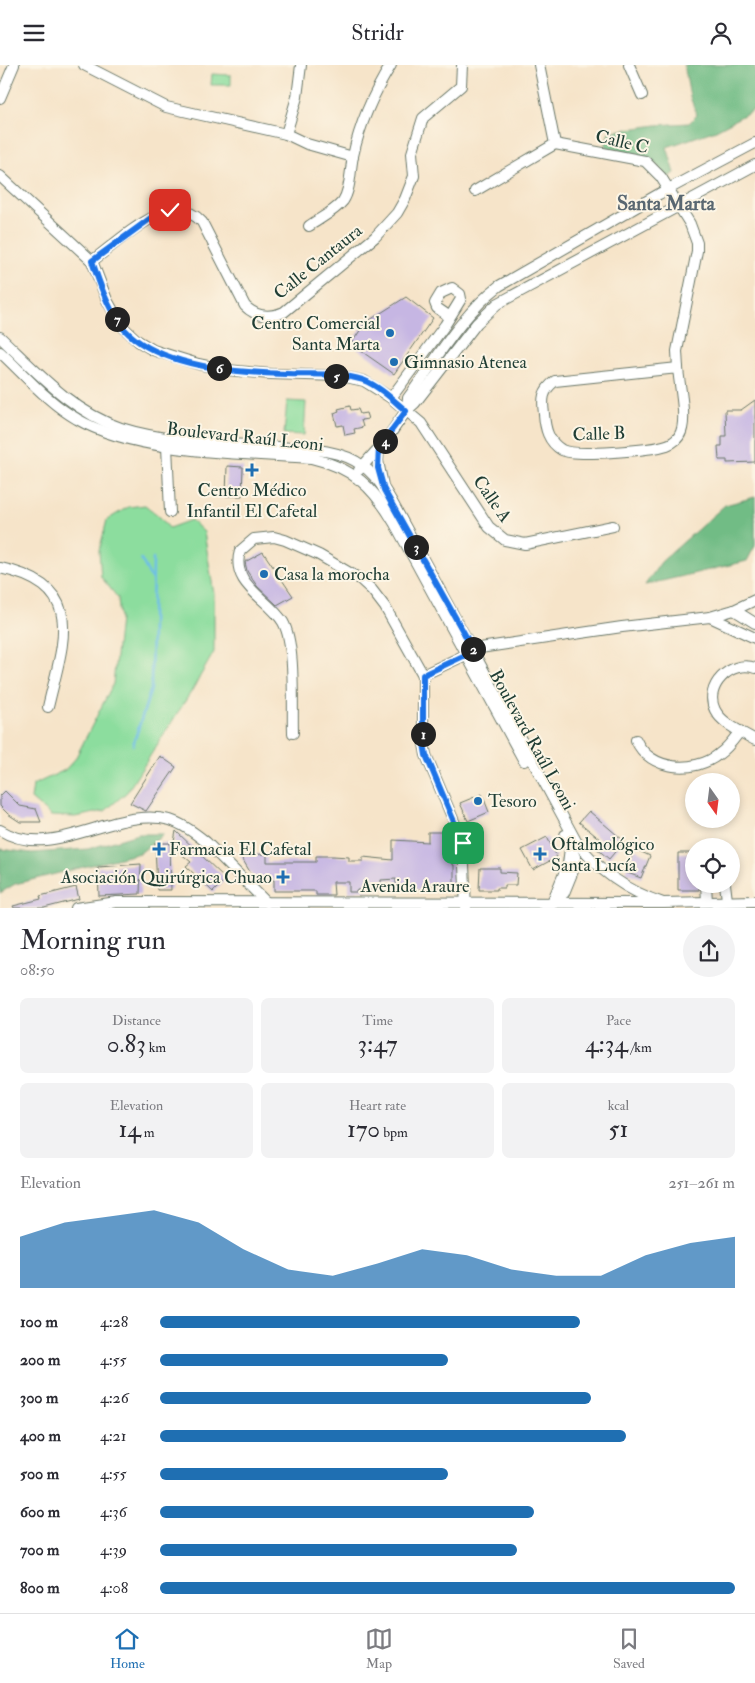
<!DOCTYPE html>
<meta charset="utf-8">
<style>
:root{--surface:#fff;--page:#f2f2f3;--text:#2b2b33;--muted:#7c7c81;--line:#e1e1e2;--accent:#1f6fb2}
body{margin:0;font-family:"IM FELL Double Pica",serif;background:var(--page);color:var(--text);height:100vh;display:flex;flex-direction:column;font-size:19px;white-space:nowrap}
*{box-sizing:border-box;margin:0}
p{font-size:16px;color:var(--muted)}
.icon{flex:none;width:28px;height:28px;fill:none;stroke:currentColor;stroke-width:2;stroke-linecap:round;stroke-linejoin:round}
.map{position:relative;height:843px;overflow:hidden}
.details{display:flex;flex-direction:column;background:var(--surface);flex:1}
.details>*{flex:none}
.needle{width:32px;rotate:166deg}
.tools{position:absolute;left:685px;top:708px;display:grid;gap:10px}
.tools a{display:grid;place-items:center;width:55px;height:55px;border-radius:50%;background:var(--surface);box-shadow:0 2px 8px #0003;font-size:25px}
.pin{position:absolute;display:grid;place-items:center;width:42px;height:42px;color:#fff;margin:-21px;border-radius:10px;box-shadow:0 2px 8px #0006}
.km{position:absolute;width:25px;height:25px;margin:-12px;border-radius:50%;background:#222;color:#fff;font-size:14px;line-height:25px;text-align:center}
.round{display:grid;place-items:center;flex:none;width:52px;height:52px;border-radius:26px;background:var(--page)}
.overview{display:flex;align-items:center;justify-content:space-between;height:85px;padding:0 20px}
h1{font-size:28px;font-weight:600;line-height:38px}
.stats{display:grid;grid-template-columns:repeat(3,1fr);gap:8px;height:85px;padding:5px 20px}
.stats div{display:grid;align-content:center;border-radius:8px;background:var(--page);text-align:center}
.stats b{font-size:25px;font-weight:600}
.stats small{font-size:14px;font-weight:400}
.stats p{font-size:14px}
.chart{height:140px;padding:10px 20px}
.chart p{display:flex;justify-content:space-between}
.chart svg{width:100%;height:90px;margin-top:5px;fill:var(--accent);opacity:.7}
ul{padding:0 20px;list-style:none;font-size:16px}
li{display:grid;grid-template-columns:80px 60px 1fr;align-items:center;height:38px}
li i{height:12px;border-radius:6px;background:var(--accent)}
header{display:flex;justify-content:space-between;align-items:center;height:65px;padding:0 20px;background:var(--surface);font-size:22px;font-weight:600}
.dock{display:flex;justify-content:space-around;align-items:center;height:70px;border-top:1px solid var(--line);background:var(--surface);font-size:14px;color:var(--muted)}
.dock a{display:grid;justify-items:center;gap:2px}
.dock .on{color:var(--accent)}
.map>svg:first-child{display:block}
.green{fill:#8cdd9e;stroke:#568d69}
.forest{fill:#71bc85;stroke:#487c5c}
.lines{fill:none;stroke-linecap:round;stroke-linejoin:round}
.stream{stroke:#6dbde8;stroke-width:2.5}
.building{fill:#c6b6e3}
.minor-casing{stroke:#6a7768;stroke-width:12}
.minor{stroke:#fff;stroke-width:10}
.route-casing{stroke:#fff;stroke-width:10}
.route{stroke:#1a73e8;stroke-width:6}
.poi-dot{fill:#1f6fb2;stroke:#fcf5e5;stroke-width:2}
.labels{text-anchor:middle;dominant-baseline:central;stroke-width:4;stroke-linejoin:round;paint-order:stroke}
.street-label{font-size:18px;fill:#1f3d34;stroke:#fcf5e5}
.poi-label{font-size:18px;fill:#1f3d34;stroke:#fcf5e5;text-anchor:start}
.quarter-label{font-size:20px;font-weight:bold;fill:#596771;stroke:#fcf5e5}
</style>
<header><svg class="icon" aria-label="menu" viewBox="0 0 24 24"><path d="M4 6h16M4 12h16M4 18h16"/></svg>Stridr<svg class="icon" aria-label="person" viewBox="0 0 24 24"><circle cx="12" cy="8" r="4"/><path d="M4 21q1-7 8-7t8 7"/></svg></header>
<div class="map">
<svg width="755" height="843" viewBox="0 0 755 843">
<rect width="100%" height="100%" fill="#fcf5e5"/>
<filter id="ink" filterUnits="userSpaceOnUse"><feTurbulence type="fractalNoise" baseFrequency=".02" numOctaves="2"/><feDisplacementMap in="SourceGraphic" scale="10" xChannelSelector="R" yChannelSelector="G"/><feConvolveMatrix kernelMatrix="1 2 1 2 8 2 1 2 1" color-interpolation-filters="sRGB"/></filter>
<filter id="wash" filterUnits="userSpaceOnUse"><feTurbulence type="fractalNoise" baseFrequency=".0096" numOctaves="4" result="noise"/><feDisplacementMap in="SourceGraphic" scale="20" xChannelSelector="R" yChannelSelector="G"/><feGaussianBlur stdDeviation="1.12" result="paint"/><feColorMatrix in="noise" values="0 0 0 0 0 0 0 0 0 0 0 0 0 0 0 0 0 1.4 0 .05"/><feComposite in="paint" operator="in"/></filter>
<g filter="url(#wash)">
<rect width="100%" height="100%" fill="#f6e4c9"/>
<!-- green -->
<g class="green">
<polygon points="212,9 231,10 231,20 211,20"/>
<polygon points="287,336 306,337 304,370 284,369"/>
<polygon points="145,440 159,451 169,463 191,455 204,467 214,529 214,587 191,627 127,727 105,746 75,752 51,751 31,734 33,720 65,705 75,694 113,619 120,554 118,533 101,512 99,486 107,455 128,442"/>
</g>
<!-- forest -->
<g class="forest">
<polygon points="684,0 755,0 755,44 716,65 667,82 675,108 668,112 651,94 605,82 609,67 656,60 689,58 697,50 690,32"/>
<polygon points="755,432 755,481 747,496 645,520 661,497 725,440"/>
<polygon points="138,769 164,769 140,788 15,819 0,828 0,784 32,788 88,784"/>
</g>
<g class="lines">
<!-- stream -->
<g class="stream">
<polyline points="141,494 151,513"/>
<polyline points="133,680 151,624 153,494"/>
</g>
</g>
<g id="blocks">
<!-- building -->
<g class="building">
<polygon points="406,232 433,253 394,309 351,279 365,258"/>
<polygon points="755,335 755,397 727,398 727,395 719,395 718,381 722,381 722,371 726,371 725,345 741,345"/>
<polygon points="350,341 351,345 358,344 360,349 366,348 368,354 361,355 363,362 354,364 355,368 345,370 343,360 337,361 334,348 339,346 338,344"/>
<polygon points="227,401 243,402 242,431 226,431"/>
<polygon points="263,487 293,531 277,540 257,521 247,506 245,497"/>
<polygon points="160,691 176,702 146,746 130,738"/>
<polygon points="5,726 20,741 36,744 41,757 20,757 8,749 0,741 0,731"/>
<polygon points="482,729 489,747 468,756 460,738"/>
<polygon points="589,746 624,776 609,794 595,782 601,775 579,757"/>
<polygon points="176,766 226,814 213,827 186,801 191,797 173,782"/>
<polygon points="428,767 450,767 452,800 454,800 454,823 434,823 434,819 423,819 422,825 396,822 396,814 381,815 381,825 357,825 357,827 349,827 349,817 333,817 334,830 316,830 316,826 274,826 274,815 258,815 255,811 253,812 240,790 267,789 267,797 316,797 316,791 333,791 349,792 349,796 363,796 363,792 393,795 393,775 428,777"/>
<polygon points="547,772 557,792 533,805 522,785"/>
<polygon points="155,778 170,778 171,825 157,825"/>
<polygon points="635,784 650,791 641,813 625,807"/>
<polygon points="678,788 694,788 694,819 699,819 699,825 678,825"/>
<polygon points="141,799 140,829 99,831 98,802"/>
<polygon points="480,803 500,803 500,807 517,808 516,820 505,820 505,823 497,823 497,825 479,825"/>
<polygon points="76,822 79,834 44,843 14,843 13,841 41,834 40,831"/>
</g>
</g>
</g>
<g filter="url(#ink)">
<use href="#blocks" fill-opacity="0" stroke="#6a7768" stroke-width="1"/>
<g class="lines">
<!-- minor casing -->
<g class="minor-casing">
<g id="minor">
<polyline points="84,0 166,42 286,69 297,32 301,0"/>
<polyline points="539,0 555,79 645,96 661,112 690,159 697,178 697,186 677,286 678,303"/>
<polyline points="629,0 642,30"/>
<polyline points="0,33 14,0"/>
<polyline points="286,69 307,79 353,92"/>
<polyline points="0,111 92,196 107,235 121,260 138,276 153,285 198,299 227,305 271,309 341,311 364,316 391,333 421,358 489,462 505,475 525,479 613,461"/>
<polyline points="475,126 555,79"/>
<path d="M309 161C319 154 335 146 343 136 351 124 350 105 353 91 360 58 373 29 391 0"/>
<path d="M92 196C120 176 171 123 202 157L245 241C256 252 270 253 284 247L375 172 397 148 405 134 414 111 412 88 423 53 461 21 462 0"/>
<path d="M0 272C36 306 72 347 121 363 165 377 217 378 264 381 295 384 337 381 363 401 385 417 397 448 410 470L576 776C599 807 627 826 663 838"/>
<path d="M0 287C24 309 48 338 77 354 137 389 241 388 311 393 353 403 373 421 395 459L524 696"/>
<path d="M678 303C679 319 687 352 681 367 679 373 673 378 667 380 652 385 575 392 562 385 548 377 545 363 544 349 542 334 542 326 555 316Z"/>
<polyline points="391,333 445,260 461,234 460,229 452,223 441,228 435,238 437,243 450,252"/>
<path d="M406 346 408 333C436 295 461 250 499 221L659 129 755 78"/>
<polyline points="167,381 170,447"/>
<polyline points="379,382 378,396 383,421"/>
<polyline points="359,405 386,375 406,346 415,338 477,258 497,239 755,100"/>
<path d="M0 503C88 521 63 577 48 642"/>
<polyline points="734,545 755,558"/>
<polyline points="710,552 755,573"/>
<path d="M755 603C731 594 703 622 715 645 722 659 742 667 755 675"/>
<polyline points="423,610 480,583 622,562 710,552 734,545 755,535"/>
<path d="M293 668C292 640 296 580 283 557 268 533 230 520 240 486L254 474 274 472 285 475 319 490 360 514 372 525 385 542 423 610V673L426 690 463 778 466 843"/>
<path d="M636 675C649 706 695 709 719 689 728 683 734 674 740 666"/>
<path d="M0 765C53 798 114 740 170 755 183 759 195 768 206 777L267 838"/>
<polyline points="706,819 707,837"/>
<polyline points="725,819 727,835"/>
<polyline points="553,835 568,799 570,783"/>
<polyline points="552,837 564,828 577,796 565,770"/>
<polyline points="76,843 117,837 663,838 755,836"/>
</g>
</g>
<!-- minor -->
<use href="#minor" class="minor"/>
</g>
</g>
<g class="lines" filter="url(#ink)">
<!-- route casing -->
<g class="route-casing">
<path id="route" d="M170 145 151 153 92 196C99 217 107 241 120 259 152 302 238 308 287 309 311 310 339 307 363 315 379 321 393 335 406 346L379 382 378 403 384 425 474 586 423 610V673L426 690 463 778"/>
</g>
<!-- route -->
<use href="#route" class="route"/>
</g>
<!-- markers -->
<g class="poi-dot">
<circle cx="390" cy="268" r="5"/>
<circle cx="394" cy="297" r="5"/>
<path d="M249.5 397.5h5v5h5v5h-5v5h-5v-5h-5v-5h5z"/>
<circle cx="264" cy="509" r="5"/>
<circle cx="478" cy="736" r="5"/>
<path d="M156.5 776.5h5v5h5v5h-5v5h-5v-5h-5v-5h5z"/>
<path d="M537.5 781.5h5v5h5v5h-5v5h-5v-5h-5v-5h5z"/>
<path d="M280.5 804.5h5v5h5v5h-5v5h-5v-5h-5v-5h5z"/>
</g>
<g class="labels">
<!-- street labels -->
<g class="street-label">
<text transform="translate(622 77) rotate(13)">Calle C</text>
<text transform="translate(318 197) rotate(-39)">Calle Cantaura</text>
<text transform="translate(599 369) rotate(-2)">Calle B</text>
<text transform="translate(245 372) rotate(6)">Boulevard Raúl Leoni</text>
<text transform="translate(492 434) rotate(55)">Calle A</text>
<text transform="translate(532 675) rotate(61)">Boulevard Raúl Leoni</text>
<text x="415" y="821">Avenida Araure</text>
</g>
<!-- poi labels -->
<g class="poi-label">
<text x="380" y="258" text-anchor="end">Centro Comercial<tspan x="380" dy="21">Santa Marta</tspan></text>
<text x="404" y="297">Gimnasio Atenea</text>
<text x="252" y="425" text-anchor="middle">Centro Médico<tspan x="252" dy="21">Infantil El Cafetal</tspan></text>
<text x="274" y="509">Casa la morocha</text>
<text x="488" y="736">Tesoro</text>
<text x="551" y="779">Oftalmológico<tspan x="551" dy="21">Santa Lucía</tspan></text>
<text x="169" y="784">Farmacia El Cafetal</text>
<text x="272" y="812" text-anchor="end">Asociación Quirúrgica Chuao</text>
</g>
<!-- quarter labels -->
<g class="quarter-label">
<text x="666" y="138">Santa Marta</text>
</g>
</g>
</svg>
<div class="tools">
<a><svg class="needle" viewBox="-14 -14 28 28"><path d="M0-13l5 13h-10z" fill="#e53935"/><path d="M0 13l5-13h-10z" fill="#7c7c81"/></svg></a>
<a><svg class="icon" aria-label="locate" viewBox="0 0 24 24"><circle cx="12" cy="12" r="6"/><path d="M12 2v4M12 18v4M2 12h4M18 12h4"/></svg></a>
</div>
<div class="pin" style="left:463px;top:778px;background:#1e9e55"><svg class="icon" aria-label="arrive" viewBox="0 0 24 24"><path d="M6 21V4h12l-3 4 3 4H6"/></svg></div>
<div class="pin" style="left:170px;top:145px;background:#d93025"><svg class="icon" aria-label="check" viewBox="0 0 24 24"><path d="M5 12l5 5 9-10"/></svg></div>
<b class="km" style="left:423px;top:669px">1</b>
<b class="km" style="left:473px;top:584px">2</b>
<b class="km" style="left:416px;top:482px">3</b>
<b class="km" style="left:385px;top:376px">4</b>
<b class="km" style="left:336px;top:311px">5</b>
<b class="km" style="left:219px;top:303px">6</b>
<b class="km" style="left:117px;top:254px">7</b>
</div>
<section class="details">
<div class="overview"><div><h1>Morning run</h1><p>08:50</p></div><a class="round"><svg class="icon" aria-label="share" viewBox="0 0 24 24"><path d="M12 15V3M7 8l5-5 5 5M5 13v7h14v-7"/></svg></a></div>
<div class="stats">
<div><p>Distance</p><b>0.83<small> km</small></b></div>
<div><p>Time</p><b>3:47</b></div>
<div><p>Pace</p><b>4:34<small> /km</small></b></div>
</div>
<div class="stats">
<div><p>Elevation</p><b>14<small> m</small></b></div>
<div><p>Heart rate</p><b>170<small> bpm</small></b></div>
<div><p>kcal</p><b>51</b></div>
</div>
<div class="chart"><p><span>Elevation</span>251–261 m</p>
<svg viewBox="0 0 160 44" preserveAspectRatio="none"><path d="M0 44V19L10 12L20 9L30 6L40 12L50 25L60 35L70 38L80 32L90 25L100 28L110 35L120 38L130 38L140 28L150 22L160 19V44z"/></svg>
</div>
<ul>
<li><b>100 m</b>4:28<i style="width:73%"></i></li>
<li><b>200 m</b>4:55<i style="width:50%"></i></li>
<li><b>300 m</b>4:26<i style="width:75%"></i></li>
<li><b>400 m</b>4:21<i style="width:81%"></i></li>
<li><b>500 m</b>4:55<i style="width:50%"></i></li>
<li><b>600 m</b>4:36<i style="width:65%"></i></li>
<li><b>700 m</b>4:39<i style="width:62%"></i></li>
<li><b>800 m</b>4:08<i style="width:100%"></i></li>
</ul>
</section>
<nav class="dock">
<a class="on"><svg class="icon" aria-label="home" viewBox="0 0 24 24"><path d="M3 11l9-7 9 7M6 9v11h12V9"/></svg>Home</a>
<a><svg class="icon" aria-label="map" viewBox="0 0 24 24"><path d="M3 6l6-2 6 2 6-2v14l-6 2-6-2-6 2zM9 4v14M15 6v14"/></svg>Map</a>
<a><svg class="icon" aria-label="saved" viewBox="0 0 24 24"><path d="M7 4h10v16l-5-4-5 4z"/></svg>Saved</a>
</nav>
